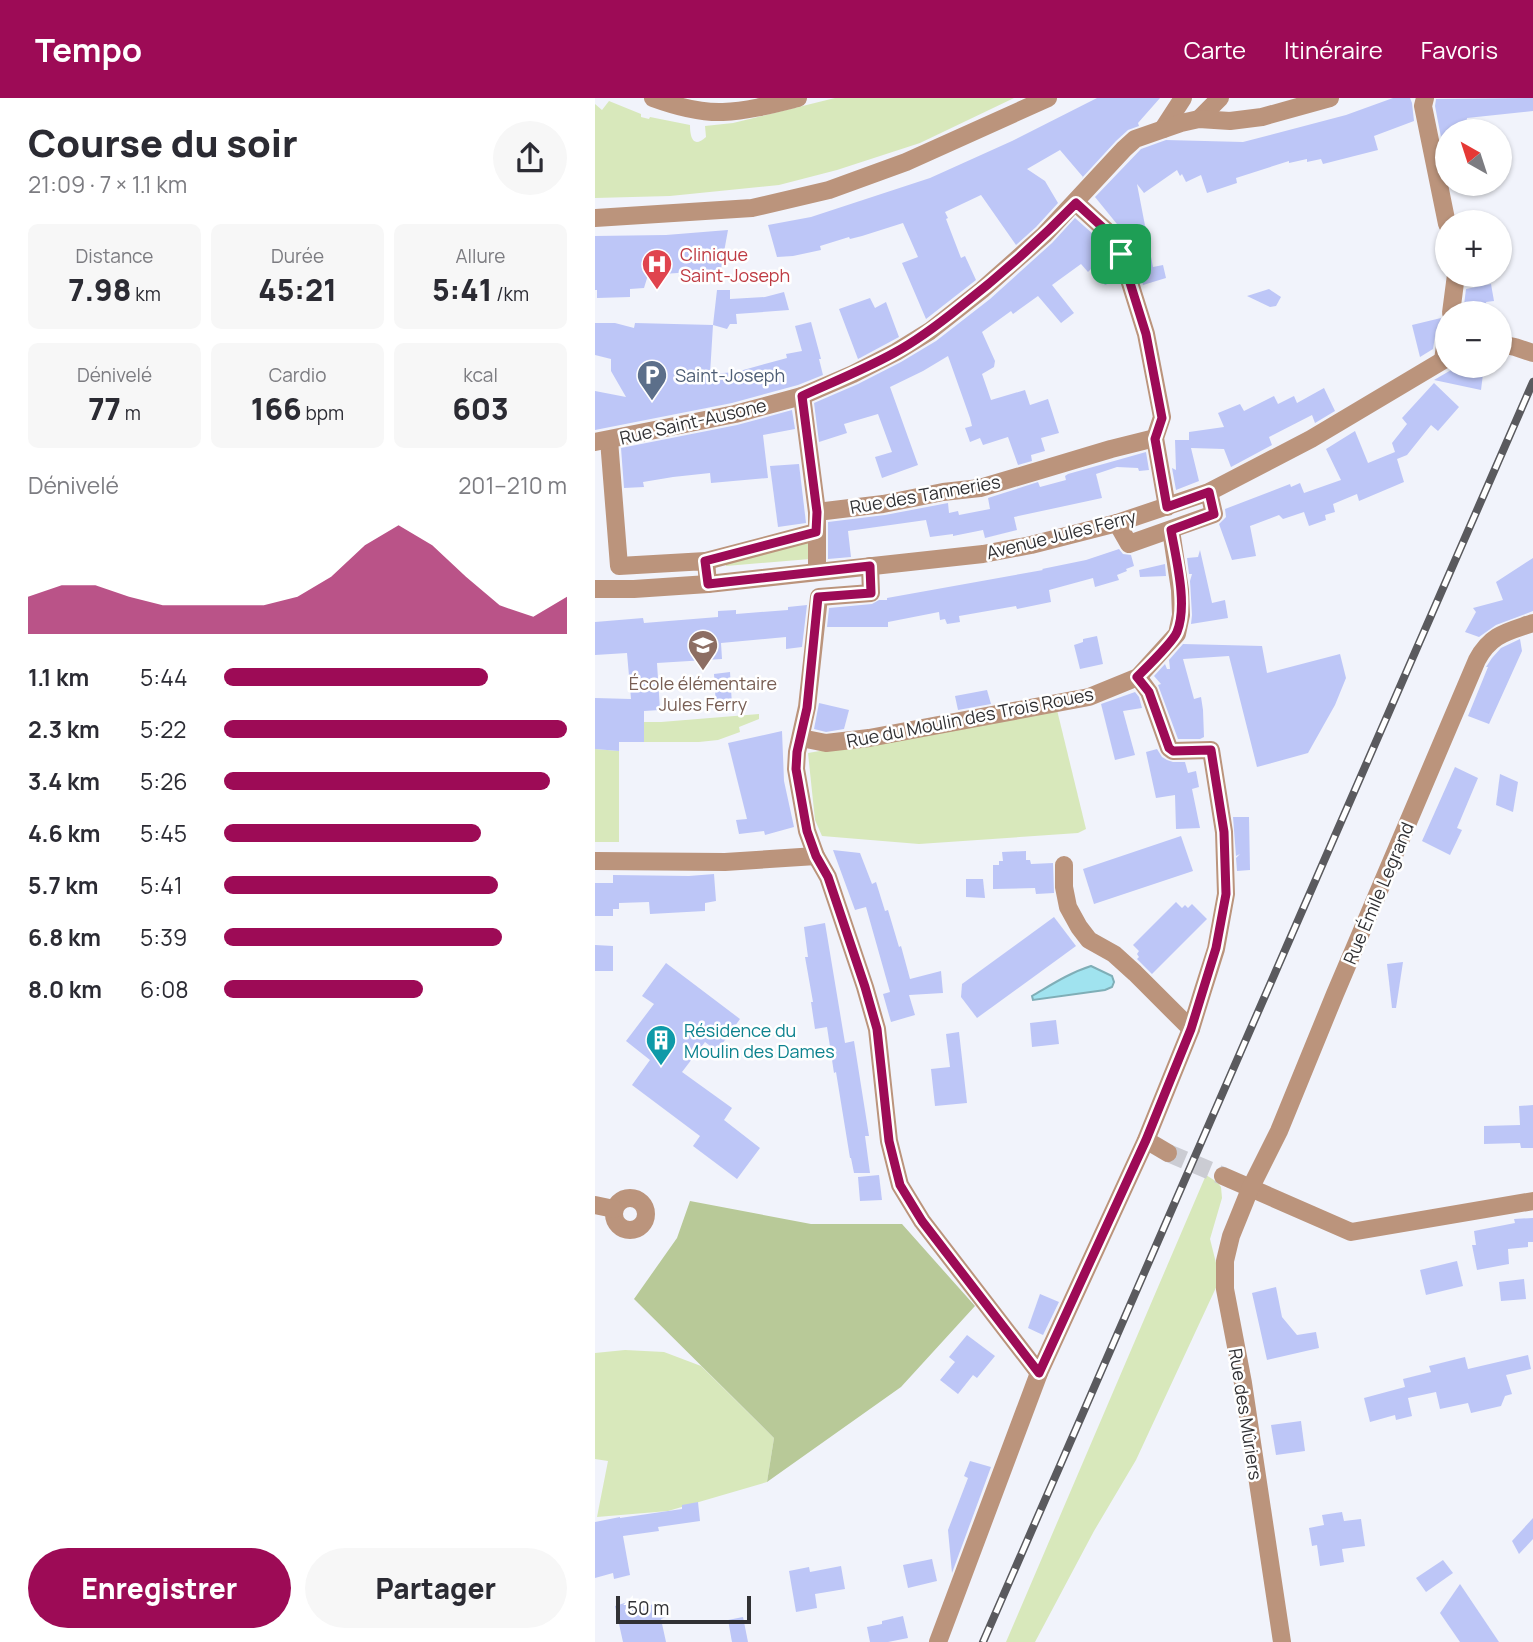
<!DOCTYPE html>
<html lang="fr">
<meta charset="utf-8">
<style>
:root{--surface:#fff;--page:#f7f7f7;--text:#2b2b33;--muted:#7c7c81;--accent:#9d0b56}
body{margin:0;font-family:Manrope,sans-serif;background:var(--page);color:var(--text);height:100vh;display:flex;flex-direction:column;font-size:26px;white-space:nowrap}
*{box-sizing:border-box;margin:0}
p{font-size:23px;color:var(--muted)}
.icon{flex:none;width:38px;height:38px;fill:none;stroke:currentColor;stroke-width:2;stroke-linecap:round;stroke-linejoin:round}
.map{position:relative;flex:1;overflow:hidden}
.details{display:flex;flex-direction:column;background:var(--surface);width:595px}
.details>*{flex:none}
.needle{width:46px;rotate:321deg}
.fabs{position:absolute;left:840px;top:21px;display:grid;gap:14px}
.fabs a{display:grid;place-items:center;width:77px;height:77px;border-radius:50%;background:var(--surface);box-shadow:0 2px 5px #0004;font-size:35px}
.scale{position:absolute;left:21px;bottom:18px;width:135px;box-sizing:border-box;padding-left:7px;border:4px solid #313134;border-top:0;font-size:19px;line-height:24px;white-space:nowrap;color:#313134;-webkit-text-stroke:5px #fff;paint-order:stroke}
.pin{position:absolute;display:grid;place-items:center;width:60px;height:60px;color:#fff;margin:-30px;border-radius:14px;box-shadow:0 4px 10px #0006}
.round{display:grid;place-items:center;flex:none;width:74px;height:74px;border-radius:37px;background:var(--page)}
.overview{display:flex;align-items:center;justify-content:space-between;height:119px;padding:0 28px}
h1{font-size:38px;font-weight:800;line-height:52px}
.metrics{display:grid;grid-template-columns:repeat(3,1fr);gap:10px;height:119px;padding:7px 28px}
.metrics div{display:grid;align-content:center;border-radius:10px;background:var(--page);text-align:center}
.metrics b{font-size:30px;font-weight:800}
.metrics small{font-size:19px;font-weight:400}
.metrics p{font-size:19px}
.chart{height:196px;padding:14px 28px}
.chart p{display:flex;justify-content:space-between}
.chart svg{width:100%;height:126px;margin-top:7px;fill:var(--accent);opacity:.7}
.action{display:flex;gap:14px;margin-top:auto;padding:14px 28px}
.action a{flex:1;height:80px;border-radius:42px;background:var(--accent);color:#fff;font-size:28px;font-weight:800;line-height:80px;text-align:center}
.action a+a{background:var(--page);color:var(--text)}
ul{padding:0 28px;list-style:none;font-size:23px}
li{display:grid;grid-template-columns:112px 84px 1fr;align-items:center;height:52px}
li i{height:18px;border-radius:9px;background:var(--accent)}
header{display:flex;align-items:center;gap:42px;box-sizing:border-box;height:98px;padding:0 35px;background:var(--accent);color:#fff}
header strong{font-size:33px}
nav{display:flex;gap:38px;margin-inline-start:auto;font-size:24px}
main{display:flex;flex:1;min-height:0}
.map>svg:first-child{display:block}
.green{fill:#d8e8bb}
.forest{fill:#b8c998}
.water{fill:#a0e3ef;stroke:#7faeb7;stroke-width:2}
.building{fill:#bdc6f7}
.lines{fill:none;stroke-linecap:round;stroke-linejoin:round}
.minor-tunnel{stroke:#cbccd3;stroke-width:18;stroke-dasharray:18 9;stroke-linecap:butt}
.minor{stroke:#bb947c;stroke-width:18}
.rail-casing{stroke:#5a5a5e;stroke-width:8}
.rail{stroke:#fff;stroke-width:5;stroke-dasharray:16;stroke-linecap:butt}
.route-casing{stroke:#fff;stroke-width:14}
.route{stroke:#9d0b56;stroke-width:9}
.labels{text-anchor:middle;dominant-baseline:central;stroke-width:5;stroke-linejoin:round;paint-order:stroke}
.health-label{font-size:18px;fill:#be3a42;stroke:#fff;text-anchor:start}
.service-label{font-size:18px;fill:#4e5e75;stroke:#fff;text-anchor:start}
.street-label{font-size:18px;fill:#313134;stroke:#fff}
.education-label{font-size:18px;fill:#785e54;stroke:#fff}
.culture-label{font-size:18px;fill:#0d838f;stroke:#fff;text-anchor:start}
</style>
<header>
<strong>Tempo</strong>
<nav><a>Carte</a><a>Itinéraire</a><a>Favoris</a></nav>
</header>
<main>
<section class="details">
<div class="overview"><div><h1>Course du soir</h1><p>21:09 · 7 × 1.1 km</p></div><a class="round"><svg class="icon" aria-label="share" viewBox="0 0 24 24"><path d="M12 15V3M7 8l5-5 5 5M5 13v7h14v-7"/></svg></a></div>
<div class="metrics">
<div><p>Distance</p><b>7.98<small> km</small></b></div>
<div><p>Durée</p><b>45:21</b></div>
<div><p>Allure</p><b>5:41<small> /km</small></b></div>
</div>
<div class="metrics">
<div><p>Dénivelé</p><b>77<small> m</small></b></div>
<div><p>Cardio</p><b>166<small> bpm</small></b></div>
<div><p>kcal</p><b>603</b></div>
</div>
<div class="chart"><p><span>Dénivelé</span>201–210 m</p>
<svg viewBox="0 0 160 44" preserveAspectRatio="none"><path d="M0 44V31L10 27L20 27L30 31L40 34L50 34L60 34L70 34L80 31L90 24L100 13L110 6L120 13L130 24L140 34L150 38L160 31V44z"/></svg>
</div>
<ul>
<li><b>1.1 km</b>5:44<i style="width:77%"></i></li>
<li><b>2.3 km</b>5:22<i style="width:100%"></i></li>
<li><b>3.4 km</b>5:26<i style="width:95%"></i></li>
<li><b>4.6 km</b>5:45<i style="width:75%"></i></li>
<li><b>5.7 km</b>5:41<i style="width:80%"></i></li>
<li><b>6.8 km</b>5:39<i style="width:81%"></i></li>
<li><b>8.0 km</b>6:08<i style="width:58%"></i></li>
</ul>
<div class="action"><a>Enregistrer</a><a>Partager</a></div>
</section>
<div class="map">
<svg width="938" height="1544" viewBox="0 0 938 1544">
<rect width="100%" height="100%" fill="#f1f3fb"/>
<!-- green -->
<g class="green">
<path d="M240 0H419L325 45 242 72 184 87 75 98 0 100V6L7 12 14 3 46 16V19L54 21 55 19 95 27C95 39 98 51 111 39L110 28 138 25Z"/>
<polygon points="215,441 215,461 131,468 131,466"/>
<polygon points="462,612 491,731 483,735 324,746 227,738 220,722 213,655"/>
<polygon points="164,616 164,621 144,629 145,634 123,642 104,644 49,644 49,624 66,624"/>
<polygon points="0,651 24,653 24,744 0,744"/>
<polygon points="611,1077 622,1084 626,1089 627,1100 615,1141 625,1181 541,1362 499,1433 440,1544 411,1544"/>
<polygon points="30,1252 69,1254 106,1268 179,1340 172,1384 73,1413 2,1419 13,1363 0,1361 0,1255"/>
</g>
<!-- forest -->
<polygon class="forest" points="95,1103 216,1126 307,1126 380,1208 306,1289 172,1384 179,1340 39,1201 82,1140"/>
<!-- water -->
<path class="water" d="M496 868 517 878 519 884 517 889 510 892 438 902 437 898C456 887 474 875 496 868Z"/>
<!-- building -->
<g class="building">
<polygon points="502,0 565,0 543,25 544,28 533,32 521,43 486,81 488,79 465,52 432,71 450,83 463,105 441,129 421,147 386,97 350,114 353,120 351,121 366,160 370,158 381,182 331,221 307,165 323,159 308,125 267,138 255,141 254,139 225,148 226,152 198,158 182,159 173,127 216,119 335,80 417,43"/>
<polygon points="798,0 815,0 817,5 819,23 779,38 783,52 728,66 726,61 712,64 712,61 694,65 694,63 641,80 642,85 612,95 606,77 591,84 587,76 585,78 582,72 549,95 542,86 558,169 568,167 571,180 548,187 538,157 550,166 552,163 500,99 546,51 571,42 648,44 751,17"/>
<polygon points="938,0 938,13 872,20 871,33 852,33 852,60 850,60 840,8 841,1"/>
<polygon points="480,120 507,144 515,160 522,182 510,187 497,170 493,174 486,166 457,187 479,215 466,225 443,198 418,216 416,213 387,234 400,263 399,269 387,276 396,302 430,292 435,307 453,301 464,335 446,340 450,353 436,357 437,363 423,367 413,339 388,347 385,340 375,344 370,330 377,328 375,320 353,258 328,273 295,289 323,367 287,380 280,359 297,354 283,316 249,326 252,335 224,344 219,305 263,286 306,264 341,243 395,201 457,145"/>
<polygon points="133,132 125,176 98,177 97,174 53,177 49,190 35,191 35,199 2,200 2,192 0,192 0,138 71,137"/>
<polygon points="896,186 899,203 891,204 893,215 868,215 871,191"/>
<polygon points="674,191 686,199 681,208 675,209 652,198"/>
<polygon points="122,192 135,192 135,201 170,199 189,194 194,212 141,216 142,226 135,226 132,231 118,227"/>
<polygon points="275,200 280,210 291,204 304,239 263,261 244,211"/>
<polygon points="846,220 845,225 841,232 838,251 825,259 817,227"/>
<polygon points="216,224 226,261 224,261 228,277 203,287 137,305 0,332 0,293 31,299 16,273 16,261 0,257 0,225 20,225 39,230 40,225 118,227 115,276 141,274 192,260 191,256 207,253 200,228"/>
<polygon points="863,268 889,268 886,292 839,282"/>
<polygon points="839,285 864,309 843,333 836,327 812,357 802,361 809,384 764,403 762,396 738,406 740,414 730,417 731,422 714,428 709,414 688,421 684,417 655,428 661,458 637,462 624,426 631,419 630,411 695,386 696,389 705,385 709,395 746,382 731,351 760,333 773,365 800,354 797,345 812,326 807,320"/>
<polygon points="729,290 740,313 720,325 717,317 674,339 677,347 636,369 629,351 596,350 604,383 581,392 577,370 581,372 580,342 594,342 594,334 629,329 623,315 645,306 649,313 679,298 683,306 699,298 702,305"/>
<polygon points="197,312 200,331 168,337 173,380 116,385 115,375 78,379 48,384 49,389 29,390 26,350 142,327"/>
<polygon points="551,354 554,372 544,373 543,370 522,369 501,376 507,400 419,419 422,432 390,440 388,432 358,438 358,436 335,439 331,422 253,433 256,459 233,461 233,424 290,417 353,405 354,415 363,413 364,417 395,411 393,400 443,384 445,389 471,382 470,378 473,376"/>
<polygon points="204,366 211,425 183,429 175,368"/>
<polygon points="524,451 528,456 536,457 539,468 531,471 532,473 522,477 524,482 500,489 498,480 454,492 456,504 422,511 421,508 364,518 365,524 352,526 350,521 345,522 344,514 293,524 293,529 232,529 234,510 277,506 284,502 292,502 292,500 448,472 447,471 491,462"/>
<polygon points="605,452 617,505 630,502 633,520 596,526 597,517 595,483 597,476 594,476 592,460 603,459"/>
<polygon points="938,460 938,513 901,527 884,539 870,534 881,514 878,510 908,502 901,484"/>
<polygon points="570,466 571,478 545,479 544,472"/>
<polygon points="212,507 207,549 191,551 191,539 126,545 127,561 62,565 65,612 49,613 49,644 24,644 24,653 0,651 0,600 36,601 32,555 0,557 0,524 48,520 49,525 123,519 123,513 141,512 141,516 193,512 193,509"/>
<polygon points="502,538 508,566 485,571 479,547 488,544 488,541"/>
<polygon points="925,541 927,553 894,626 873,618 893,569 891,569 897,560 906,550"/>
<polygon points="588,546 667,548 672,575 745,556 751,580 740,607 713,655 662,669 634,558 588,561 599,601 606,599 608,612 609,639 605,641 583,641 563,587 566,586 559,578 570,566 572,571 575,571 574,562"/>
<polygon points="135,574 137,607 121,608 119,576"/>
<polygon points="392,592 396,606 363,612 360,598"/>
<polygon points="540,594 544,599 547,610 528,613 540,657 520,662 506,606"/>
<polygon points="224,605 254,612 249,631 231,634 219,631"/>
<polygon points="187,633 189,683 199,729 170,737 169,733 144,736 141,722 152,721 133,645"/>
<polygon points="562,651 567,659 572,662 578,664 590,664 593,675 601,673 604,689 597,691 605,730 581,731 580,697 561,700 551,654"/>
<polygon points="860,669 883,680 862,730 867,732 855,757 827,743"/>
<polygon points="905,676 923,684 918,714 901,707"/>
<polygon points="638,719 654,719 655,772 642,773 641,760 645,756 641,758"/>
<polygon points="586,738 598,773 499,806 488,771"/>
<polygon points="238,752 265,755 277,786 281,784 290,813 293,812 304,849 306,848 315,881 346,873 348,895 314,897 320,917 296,924 288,896 295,894 271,809 260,812"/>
<polygon points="431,753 431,762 435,762 436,766 458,765 459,795 441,796 440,790 398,791 398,767 404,767 404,763 408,763 407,754"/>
<polygon points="119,776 121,803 110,805 110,813 55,816 54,804 24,805 24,811 18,811 18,818 0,818 0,785 18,785 18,777 94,778"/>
<polygon points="371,781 388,781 390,800 371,799"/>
<polygon points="581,804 587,810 590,807 593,810 597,806 612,821 557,876 542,861 544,859 542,856 544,853 538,847"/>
<polygon points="459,819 481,848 382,920 366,899 367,886"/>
<polygon points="230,825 250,945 259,943 274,1038 270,1038 275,1075 259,1075 256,1060 255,1060 241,974 239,975 232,929 220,931 216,904 218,904 210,859 213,859 209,829"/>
<polygon points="0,847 18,848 18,873 0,873"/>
<polygon points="808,864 801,910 797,910 792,866"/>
<polygon points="71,865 145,921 122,953 110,944 87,974 137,1010 129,1022 165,1050 142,1081 98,1048 105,1038 37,987 55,962 31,943 59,906 47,898"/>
<polygon points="461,922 464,946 437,949 435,925"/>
<polygon points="364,934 372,1005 340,1008 336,971 355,969 351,936"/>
<polygon points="938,1007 938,1050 926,1050 925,1045 889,1046 889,1028 925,1027 924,1008"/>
<polygon points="284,1077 287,1102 265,1103 263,1079"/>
<polygon points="938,1120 938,1144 933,1144 933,1149 913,1151 914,1166 882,1172 877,1147 881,1147 879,1133 920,1125 919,1121"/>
<polygon points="862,1163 868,1188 831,1197 825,1172"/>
<polygon points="929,1181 931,1201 906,1203 904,1184"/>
<polygon points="681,1189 687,1219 702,1237 721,1234 724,1250 672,1262 657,1195"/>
<polygon points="445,1196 464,1204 448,1237 433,1230"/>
<polygon points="372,1237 400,1258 382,1280 378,1277 363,1296 345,1282 360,1264 354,1259"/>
<polygon points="933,1257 936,1271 911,1277 917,1296 910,1298 906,1308 876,1315 873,1305 845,1311 841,1294 813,1300 817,1318 801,1322 800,1317 775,1324 769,1300 810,1289 808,1281 836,1274 834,1268 870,1259 873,1271"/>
<polygon points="706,1323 710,1353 681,1357 676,1327"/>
<polygon points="375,1363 396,1369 357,1475 353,1432 373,1380 369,1378"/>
<polygon points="103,1404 105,1423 63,1429 64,1433 28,1438 35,1477 19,1481 18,1475 0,1480 0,1424 25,1419 25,1420 87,1411 87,1407"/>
<polygon points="747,1414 749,1423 766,1421 770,1448 747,1451 749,1464 725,1468 722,1447 717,1448 714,1430 729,1427 727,1417"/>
<polygon points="938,1420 938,1441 924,1456 917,1443"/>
<polygon points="337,1461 342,1483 313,1490 308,1467"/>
<polygon points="848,1462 858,1475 831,1494 821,1480"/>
<polygon points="246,1468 250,1491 220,1496 222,1510 201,1514 194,1473 214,1469 215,1474"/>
<polygon points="865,1486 904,1544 865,1544 845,1515"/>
<polygon points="36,1503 38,1511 68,1504 71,1519 66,1521 71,1544 28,1544 20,1508"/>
<polygon points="308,1518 313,1540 293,1544 275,1544 272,1529 287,1526 287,1523"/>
<polygon points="148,1519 153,1544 137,1544 133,1522"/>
</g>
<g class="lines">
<!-- minor-tunnel -->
<polyline class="minor-tunnel" points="573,1055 628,1078"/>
<!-- minor -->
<g class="minor">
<path d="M58 0C80 8 104 15 128 14 153 13 179 6 203 0"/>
<polyline points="830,0 828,8 852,126"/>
<polyline points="604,21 625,0"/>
<polyline points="568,31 588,0"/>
<polyline points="481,105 516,137 526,156 551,236 567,319 560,340 572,409"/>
<polyline points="0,120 157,110 234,92 311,64 453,0"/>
<polyline points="856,215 861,177"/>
<polyline points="905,246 920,249 938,255"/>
<polyline points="848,262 852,234"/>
<polyline points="207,298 222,414 222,474"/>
<polyline points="14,342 24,468 111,463 113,486"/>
<polyline points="0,344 140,316 207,298 258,276 301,254 335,233 387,192 449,137 529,51 540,41 586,25 604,21 635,23 667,19 735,0"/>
<polyline points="222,414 288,406 348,394 385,390 516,351 560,340"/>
<polyline points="522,425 534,446 619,416 614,394"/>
<polyline points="111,463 221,434"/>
<polyline points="275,468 276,495 224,499 212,609 202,654 201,671 212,733 221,758 233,779 270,889 282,931 294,1043 305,1087 327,1123 444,1275"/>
<polyline points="0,491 39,491 113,486 388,456 436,447 522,425 614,394 716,341 852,260"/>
<polyline points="206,640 231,645 274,640 494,599 543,579 582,536 586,517 585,492 576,432"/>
<polyline points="0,763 130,764 221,758"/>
<polyline points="469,767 469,789 473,809 484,829 494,842 519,856 540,875 596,931"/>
<polyline points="551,1042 573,1055"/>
<polyline points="628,1078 756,1134 938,1103"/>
<circle cx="35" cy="1116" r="16"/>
<polyline points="0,1107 19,1111"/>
<polyline points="343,1544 444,1275 551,1042 596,931 608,892 621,851 631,796 629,734 616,652 578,653 574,650 554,594 543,579"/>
<path d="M687 1544 648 1285 630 1191V1163L636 1138 655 1091 684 1033 740 896 882 562C896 536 912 534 938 525"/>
</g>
<!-- rail casing -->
<g class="rail-casing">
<polyline id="rail" points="388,1544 938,284"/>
</g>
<!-- rail -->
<use href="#rail" class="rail"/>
</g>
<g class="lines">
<!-- route casing -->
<g class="route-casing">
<path id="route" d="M481 105 516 137 526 156 551 236 567 320 560 341 572 409 614 394 619 416 576 432C581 461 593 507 582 534 578 544 551 570 542 579L554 594 574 650 578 653 616 652 629 734 631 796 621 850 596 931 551 1042 444 1275 327 1123 305 1087 294 1043 282 931 270 889 233 779 221 758 212 733 201 671 202 654 212 610 223 499 276 495 275 468 113 486 110 463 221 434 222 414 207 298C238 284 270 271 299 255 323 242 344 226 365 209 406 177 445 142 481 105Z"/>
</g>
<!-- route -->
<use href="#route" class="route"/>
</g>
<!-- icons -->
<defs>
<g id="hospital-pin" transform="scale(1.575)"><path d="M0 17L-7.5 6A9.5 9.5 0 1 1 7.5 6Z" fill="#e0444e" stroke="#fff"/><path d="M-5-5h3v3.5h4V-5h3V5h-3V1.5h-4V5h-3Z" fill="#fff"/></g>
<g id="parking-pin" transform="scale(1.575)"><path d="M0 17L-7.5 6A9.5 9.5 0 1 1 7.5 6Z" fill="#5c6f8a" stroke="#fff"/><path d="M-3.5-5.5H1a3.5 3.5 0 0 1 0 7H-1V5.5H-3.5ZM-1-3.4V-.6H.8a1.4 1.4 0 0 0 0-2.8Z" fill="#fff"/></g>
<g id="school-pin" transform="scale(1.575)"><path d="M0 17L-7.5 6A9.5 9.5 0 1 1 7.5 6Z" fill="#8d6e63" stroke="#fff"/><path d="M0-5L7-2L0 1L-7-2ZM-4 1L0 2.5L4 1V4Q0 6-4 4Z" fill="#fff"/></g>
<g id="building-pin" transform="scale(1.575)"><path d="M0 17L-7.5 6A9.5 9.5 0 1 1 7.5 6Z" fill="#0f9aa8" stroke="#fff"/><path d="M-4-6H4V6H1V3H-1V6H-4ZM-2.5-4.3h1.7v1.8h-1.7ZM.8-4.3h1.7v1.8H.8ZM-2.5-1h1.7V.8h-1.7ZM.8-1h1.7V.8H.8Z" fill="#fff"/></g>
</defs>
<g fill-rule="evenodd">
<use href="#hospital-pin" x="62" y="166"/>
<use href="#parking-pin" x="57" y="277"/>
<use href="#school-pin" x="108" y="547"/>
<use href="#building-pin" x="66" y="942"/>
</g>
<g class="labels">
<!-- health labels -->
<g class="health-label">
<text x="85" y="156">Clinique<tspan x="85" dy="21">Saint-Joseph</tspan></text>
</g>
<!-- service labels -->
<g class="service-label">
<text x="80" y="277">Saint-Joseph</text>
</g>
<!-- street labels -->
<g class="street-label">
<text transform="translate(98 323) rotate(-13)">Rue Saint-Ausone</text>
<text transform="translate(330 396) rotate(-10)">Rue des Tanneries</text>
<text transform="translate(466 436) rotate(-14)">Avenue Jules Ferry</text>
<text transform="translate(375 619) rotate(-11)">Rue du Moulin des Trois Roues</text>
<text transform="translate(783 795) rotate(-67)">Rue Émile Legrand</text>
<text transform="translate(651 1316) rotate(81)">Rue des Mûriers</text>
</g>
<!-- education labels -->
<g class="education-label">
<text x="108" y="585">École élémentaire<tspan x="108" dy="21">Jules Ferry</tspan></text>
</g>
<!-- culture labels -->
<g class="culture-label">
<text x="89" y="932">Résidence du<tspan x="89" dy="21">Moulin des Dames</tspan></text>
</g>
</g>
</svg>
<div class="fabs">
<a><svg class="needle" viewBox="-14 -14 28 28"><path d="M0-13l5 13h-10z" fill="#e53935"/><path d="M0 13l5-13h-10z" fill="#7c7c81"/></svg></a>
<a>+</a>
<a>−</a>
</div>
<div class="scale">50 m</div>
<div class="pin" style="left:526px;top:156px;background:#1e9e55"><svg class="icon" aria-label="arrive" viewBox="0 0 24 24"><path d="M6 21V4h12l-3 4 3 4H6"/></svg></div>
</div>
</main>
